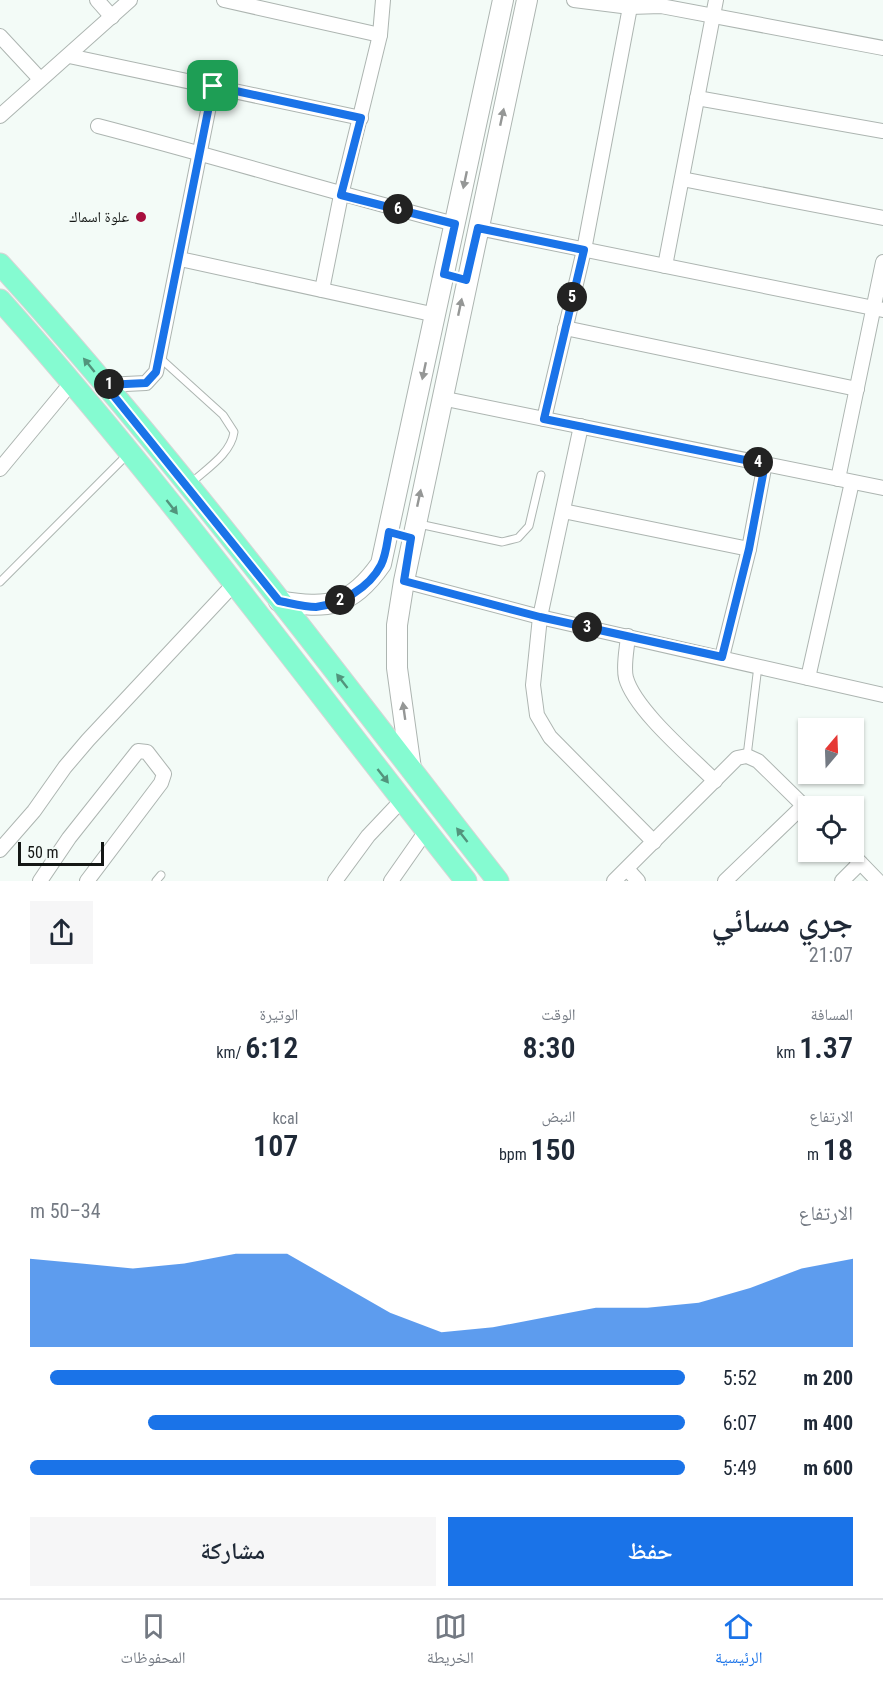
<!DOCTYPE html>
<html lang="ar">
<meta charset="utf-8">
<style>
:root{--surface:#fff;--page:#f6f6f7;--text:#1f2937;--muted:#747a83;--line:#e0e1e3;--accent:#1a73e8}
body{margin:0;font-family:"Roboto Condensed","Noto Naskh Arabic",sans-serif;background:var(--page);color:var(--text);direction:rtl;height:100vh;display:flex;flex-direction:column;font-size:22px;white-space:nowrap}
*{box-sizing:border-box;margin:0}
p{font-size:20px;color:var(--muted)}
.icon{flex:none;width:33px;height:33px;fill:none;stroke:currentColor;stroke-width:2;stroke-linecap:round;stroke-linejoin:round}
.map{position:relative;height:881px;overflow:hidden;direction:ltr}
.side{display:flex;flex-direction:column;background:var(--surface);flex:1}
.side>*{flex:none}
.needle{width:39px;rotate:19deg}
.tools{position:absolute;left:798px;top:718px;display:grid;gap:12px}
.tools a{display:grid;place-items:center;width:66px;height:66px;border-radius:0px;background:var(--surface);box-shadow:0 2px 4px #0004;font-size:30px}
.scale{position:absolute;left:18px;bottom:15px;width:86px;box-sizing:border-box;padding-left:6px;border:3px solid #141715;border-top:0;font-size:16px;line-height:21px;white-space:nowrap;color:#141715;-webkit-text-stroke:4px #f3fbf7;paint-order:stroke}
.pin{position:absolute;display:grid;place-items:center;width:51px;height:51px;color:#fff;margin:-26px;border-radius:12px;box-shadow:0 3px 9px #0006}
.km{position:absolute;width:30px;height:30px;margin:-15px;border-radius:50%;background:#222;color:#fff;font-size:16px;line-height:30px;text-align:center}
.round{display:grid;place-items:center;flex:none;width:63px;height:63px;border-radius:0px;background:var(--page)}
.overview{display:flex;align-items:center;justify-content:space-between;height:102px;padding:0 30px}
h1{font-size:33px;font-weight:600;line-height:45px}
.stats{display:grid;grid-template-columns:repeat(3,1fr);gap:9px;height:102px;padding:6px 30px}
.stats div{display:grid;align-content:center}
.stats b{font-size:30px;font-weight:600}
.stats small{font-size:16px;font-weight:400}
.stats p{font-size:16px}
.chart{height:168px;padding:12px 30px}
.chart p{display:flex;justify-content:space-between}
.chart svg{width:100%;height:108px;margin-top:6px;fill:var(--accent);opacity:.7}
.action{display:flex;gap:12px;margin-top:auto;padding:12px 30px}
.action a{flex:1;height:69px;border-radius:0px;background:var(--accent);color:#fff;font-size:24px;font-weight:600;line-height:69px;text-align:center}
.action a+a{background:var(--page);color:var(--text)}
ul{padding:0 30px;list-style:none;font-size:20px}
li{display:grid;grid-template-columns:96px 72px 1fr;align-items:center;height:45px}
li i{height:15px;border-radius:8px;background:var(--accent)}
.tabs{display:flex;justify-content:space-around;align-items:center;height:84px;border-top:2px solid var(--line);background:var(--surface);font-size:16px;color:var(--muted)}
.tabs a{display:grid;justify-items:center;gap:3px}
.tabs .selected{color:var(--accent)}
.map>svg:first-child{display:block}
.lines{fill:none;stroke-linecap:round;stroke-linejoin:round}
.lane-casing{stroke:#adb5b1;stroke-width:9}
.street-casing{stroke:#adb5b1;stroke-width:16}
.secondary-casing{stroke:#adb5b1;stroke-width:22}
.primary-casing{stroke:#d5d5d5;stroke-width:23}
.lane{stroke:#fff;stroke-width:7}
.street{stroke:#fff;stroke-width:14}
.secondary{stroke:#fff;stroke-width:20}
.primary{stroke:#85fbd1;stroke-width:21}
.oneway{fill:#959796}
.oneway2{fill:#52947c}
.route-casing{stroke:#fff;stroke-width:12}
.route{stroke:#1a73e8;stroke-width:8}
.poi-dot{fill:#a70e3d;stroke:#f3fbf7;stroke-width:2}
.labels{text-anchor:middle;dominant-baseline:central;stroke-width:5;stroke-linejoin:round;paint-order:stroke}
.poi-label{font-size:15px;fill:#141715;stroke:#f3fbf7;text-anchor:end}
</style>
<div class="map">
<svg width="883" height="881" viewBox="0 0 883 881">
<rect width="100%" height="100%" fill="#f3fbf7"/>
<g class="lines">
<!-- lane casing -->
<g class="lane-casing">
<g id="lane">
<path d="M160 358 223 415 234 432C231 454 206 469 190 484"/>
<polyline points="419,524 502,542 518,538 529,526 541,475"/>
<polyline points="0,582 127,455"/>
<polyline points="747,756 758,666"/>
<polyline points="156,881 161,875"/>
</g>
</g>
<!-- street casing -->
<g class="street-casing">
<g id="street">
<polyline points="97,0 112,17"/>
<polyline points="224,0 380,35"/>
<polyline points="574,0 630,7 661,6 883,48"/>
<polyline points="0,36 40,79"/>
<polyline points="69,56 361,118"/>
<polyline points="697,98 883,131"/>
<polyline points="0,116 130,0"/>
<path d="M98 126C217 157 335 193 455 224"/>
<polyline points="682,179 883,218"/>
<polyline points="478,228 883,310"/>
<polyline points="180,259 436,315"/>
<polyline points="665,266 716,0"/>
<polyline points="322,290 341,195 380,35 383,0"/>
<polyline points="565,328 857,389"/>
<polyline points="105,385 146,383 156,372 213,86"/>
<polyline points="441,398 883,488"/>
<polyline points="544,419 584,250 630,7"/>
<polyline points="581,426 540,617 533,685 537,715 550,737 654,842"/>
<polyline points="0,469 72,382"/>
<polyline points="838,479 883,262"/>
<polyline points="563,511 749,549"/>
<polyline points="404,581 540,617 883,695"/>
<path d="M628 636C627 649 623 666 626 678 635 710 690 756 715 781"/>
<polyline points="722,657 749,549 765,463"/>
<polyline points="808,678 852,482"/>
<polyline points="0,850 34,811 65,767 88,740 233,585"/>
<polyline points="850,852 878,881"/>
<polyline points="627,869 638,881"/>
<polyline points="40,881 69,838 138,751 147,752 164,774 161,783 87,881"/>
<polyline points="335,881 368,836 402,800"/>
<polyline points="391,881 426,831"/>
<polyline points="614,881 737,758 747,756 758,761 808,810"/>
<polyline points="725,881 804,805"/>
<polyline points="842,881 860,863"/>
</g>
</g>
<!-- secondary casing -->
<g class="secondary-casing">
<g id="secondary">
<path d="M279 601C328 609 351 607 381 564L503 0"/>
<polyline points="411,769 397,668 397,625 404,581 527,0"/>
</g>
</g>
<!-- primary casing -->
<g class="primary-casing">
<g id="primary">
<path d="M0 264C178 460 335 673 498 881"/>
<path d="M0 300C165 485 312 687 466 881"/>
</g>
</g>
<!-- lane -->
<use href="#lane" class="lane"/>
<!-- street -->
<use href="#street" class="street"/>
<!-- secondary -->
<use href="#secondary" class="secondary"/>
<!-- primary -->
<use href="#primary" class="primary"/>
</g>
<!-- one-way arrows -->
<defs><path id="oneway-solid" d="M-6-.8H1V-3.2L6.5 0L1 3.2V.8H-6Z" transform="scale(1.5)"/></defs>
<g class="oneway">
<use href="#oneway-solid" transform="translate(502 117) rotate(-78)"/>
<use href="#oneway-solid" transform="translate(465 180) rotate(102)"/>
<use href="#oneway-solid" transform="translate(460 307) rotate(-78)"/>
<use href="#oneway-solid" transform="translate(424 371) rotate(102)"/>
<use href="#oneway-solid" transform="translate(419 498) rotate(-78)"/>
<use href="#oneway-solid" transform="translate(404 711) rotate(-98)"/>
</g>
<g class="oneway2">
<use href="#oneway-solid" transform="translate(89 365) rotate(-129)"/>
<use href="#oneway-solid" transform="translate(172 507) rotate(52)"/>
<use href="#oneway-solid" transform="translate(342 681) rotate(-128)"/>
<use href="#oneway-solid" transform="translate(383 776) rotate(52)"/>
<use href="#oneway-solid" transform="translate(462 835) rotate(-128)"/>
</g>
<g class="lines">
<!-- route casing -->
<g class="route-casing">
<path id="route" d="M213 86 361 118 341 195 455 224 444 274 466 280 478 228 584 250 544 419 765 464 749 549 722 657 540 617 404 581 411 538 389 532C387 543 386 555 381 565 369 588 341 604 316 607 304 607 290 603 279 601L105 385 146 383 156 372Z"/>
</g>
<!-- route -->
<use href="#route" class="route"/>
</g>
<!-- markers -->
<circle class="poi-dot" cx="141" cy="217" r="6"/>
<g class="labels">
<!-- poi labels -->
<g class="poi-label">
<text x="129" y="217">علوة اسماك</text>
</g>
</g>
</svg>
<div class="tools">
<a><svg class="needle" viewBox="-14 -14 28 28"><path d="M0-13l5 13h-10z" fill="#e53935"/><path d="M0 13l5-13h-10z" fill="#747a83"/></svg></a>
<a><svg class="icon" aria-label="locate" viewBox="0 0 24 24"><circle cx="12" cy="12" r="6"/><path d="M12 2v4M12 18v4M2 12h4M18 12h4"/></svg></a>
</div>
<div class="scale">50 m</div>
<div class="pin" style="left:213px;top:86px;background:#1e9e55"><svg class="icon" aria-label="arrive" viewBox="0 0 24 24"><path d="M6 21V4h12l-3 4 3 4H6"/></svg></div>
<b class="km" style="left:109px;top:384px">1</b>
<b class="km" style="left:340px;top:600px">2</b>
<b class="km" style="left:587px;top:627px">3</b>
<b class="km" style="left:758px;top:462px">4</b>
<b class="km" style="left:572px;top:297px">5</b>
<b class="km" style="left:398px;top:209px">6</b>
</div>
<section class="side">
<div class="overview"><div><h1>جري مسائي</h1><p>21:07</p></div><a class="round"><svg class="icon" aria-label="share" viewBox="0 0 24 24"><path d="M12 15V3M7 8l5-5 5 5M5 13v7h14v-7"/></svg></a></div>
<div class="stats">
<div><p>المسافة</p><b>1.37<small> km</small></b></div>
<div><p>الوقت</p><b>8:30</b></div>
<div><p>الوتيرة</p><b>6:12<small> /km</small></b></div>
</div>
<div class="stats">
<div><p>الارتفاع</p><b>18<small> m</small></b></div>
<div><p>النبض</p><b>150<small> bpm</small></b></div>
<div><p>kcal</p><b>107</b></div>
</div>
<div class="chart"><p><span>الارتفاع</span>34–50 m</p>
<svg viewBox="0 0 160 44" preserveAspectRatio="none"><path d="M0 44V8L10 10L20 12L30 10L40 6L50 6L60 18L70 30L80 38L90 36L100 32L110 28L120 28L130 26L140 20L150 12L160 8V44z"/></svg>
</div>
<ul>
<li><b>200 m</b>5:52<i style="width:97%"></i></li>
<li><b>400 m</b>6:07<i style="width:82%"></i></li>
<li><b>600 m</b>5:49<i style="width:100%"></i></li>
</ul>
<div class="action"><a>حفظ</a><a>مشاركة</a></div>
</section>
<nav class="tabs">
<a class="selected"><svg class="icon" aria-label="home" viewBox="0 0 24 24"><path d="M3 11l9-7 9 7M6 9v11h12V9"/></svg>الرئيسية</a>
<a><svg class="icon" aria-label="map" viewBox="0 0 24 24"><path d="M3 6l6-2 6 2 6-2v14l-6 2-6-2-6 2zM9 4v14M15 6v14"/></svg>الخريطة</a>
<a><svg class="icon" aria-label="saved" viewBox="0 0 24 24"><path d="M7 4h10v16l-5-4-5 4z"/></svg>المحفوظات</a>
</nav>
